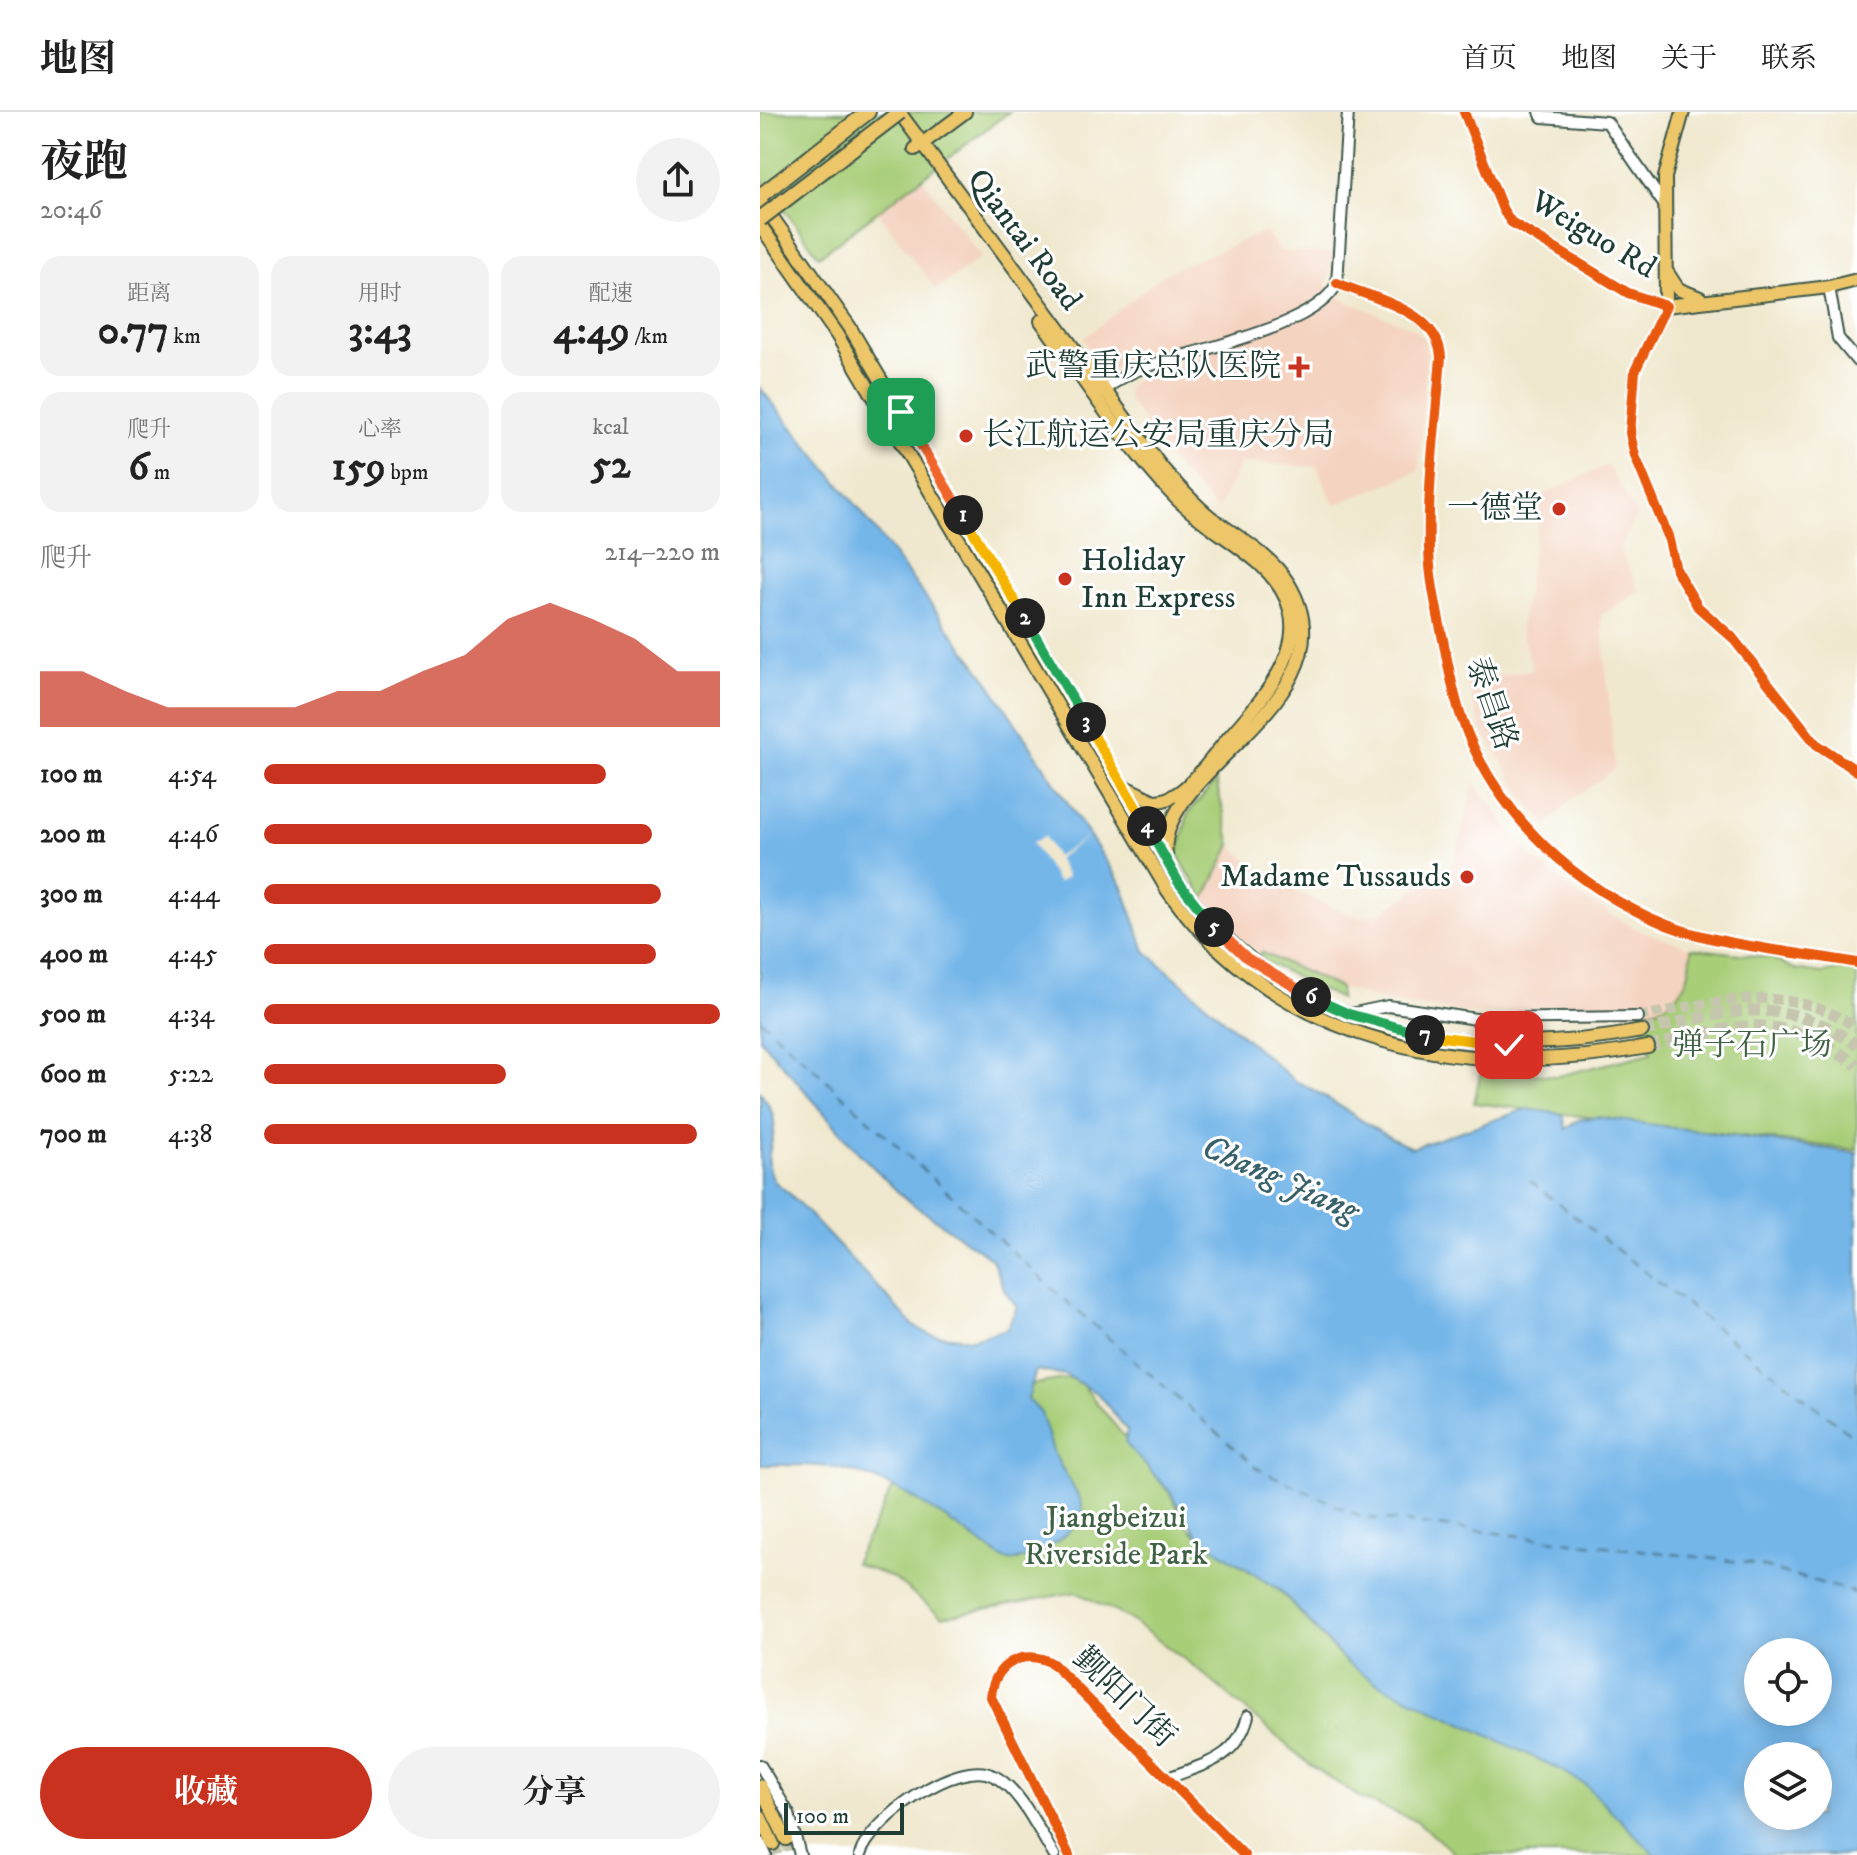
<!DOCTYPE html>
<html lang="zh">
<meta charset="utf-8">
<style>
:root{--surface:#fff;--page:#f2f2f2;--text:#222;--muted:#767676;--line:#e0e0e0;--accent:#c8321e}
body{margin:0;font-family:"IM FELL DW Pica","Noto Serif SC",serif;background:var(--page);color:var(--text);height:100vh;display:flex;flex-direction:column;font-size:30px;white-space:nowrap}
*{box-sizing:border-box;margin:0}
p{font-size:26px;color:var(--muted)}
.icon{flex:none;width:44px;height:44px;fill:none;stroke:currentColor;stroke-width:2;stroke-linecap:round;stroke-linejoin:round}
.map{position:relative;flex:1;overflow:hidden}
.drawer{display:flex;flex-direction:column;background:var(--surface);width:760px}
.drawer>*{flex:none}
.tools{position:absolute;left:984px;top:1526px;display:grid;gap:16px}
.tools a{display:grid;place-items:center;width:88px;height:88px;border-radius:50%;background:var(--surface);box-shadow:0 4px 20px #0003;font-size:40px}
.scale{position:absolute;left:24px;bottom:20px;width:120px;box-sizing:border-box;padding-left:8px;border:4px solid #1f3d34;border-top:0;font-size:22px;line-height:28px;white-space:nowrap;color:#1f3d34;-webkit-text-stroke:6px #fff;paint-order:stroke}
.pin{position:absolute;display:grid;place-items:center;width:68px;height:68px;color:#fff;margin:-34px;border-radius:16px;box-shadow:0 4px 12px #0006}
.km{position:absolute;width:40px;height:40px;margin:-20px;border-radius:50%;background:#222;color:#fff;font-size:22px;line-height:40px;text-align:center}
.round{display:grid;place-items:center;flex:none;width:84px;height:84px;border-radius:42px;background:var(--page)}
.summary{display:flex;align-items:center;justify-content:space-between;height:136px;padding:0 40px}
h1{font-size:44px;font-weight:700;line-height:60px}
.figures{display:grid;grid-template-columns:repeat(3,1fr);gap:12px;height:136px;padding:8px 40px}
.figures div{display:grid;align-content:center;border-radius:20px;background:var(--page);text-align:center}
.figures b{font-size:40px;font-weight:700}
.figures small{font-size:22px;font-weight:400}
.figures p{font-size:22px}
.chart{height:224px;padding:16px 40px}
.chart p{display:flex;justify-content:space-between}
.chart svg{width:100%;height:144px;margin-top:8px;fill:var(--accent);opacity:.7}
.button{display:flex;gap:16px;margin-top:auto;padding:16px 40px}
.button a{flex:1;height:92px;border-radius:48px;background:var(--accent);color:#fff;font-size:32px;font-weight:700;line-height:92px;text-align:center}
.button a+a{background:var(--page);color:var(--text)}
ul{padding:0 40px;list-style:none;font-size:26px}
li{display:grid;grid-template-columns:128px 96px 1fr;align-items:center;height:60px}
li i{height:20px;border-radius:10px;background:var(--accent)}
header{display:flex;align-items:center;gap:48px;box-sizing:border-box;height:112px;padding:0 40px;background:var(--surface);border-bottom:2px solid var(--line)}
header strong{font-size:38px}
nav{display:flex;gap:44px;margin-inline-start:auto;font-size:28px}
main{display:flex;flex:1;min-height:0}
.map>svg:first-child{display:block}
.built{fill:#f4d3c0}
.green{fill:#a8ce78;stroke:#648656;stroke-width:2}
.water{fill:#74b6e9;stroke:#4a7a8e;stroke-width:2;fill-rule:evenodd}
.pier{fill:#f0e8ce}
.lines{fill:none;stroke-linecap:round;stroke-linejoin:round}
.ferry{stroke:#39616a;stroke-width:2;stroke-dasharray:10 8;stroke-linecap:butt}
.minor-tunnel{stroke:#c6c6af;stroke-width:10;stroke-dasharray:10 5;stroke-linecap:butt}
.major-tunnel{stroke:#c6c6af;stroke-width:12;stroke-dasharray:12 6;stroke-linecap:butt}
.minor-casing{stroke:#3e574b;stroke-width:14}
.major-casing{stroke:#3e574b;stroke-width:16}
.highway-casing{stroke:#3e574b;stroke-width:18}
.minor{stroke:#fff;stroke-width:10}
.major{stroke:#ecc669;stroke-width:12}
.highway{stroke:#ecc669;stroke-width:14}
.rail{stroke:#1f3d34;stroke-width:2}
.highway-bridge-casing{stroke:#3e574b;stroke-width:18;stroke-linecap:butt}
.highway-bridge{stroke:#ecc669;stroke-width:14}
.cycleway-casing{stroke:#fff;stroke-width:15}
.cycleway{stroke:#e8590c;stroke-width:10}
.split-1-casing{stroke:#fff;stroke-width:16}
.split-2-casing{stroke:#fff;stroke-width:16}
.split-3-casing{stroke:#fff;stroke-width:16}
.split-4-casing{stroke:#fff;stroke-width:16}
.split-5-casing{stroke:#fff;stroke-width:16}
.split-6-casing{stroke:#fff;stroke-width:16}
.split-7-casing{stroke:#fff;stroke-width:16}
.split-8-casing{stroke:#fff;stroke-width:16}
.split-1{stroke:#f0652b;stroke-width:10}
.split-2{stroke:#f5b400;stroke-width:10}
.split-3{stroke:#22a559;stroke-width:10}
.split-4{stroke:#f5b400;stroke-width:10}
.split-5{stroke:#22a559;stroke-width:10}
.split-6{stroke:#f0652b;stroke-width:10}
.split-7{stroke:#22a559;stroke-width:10}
.split-8{stroke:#f5b400;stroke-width:10}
.poi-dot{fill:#c8321e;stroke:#fff;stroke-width:3}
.labels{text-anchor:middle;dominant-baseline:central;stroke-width:6;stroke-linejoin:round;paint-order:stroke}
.street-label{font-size:32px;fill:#1f3d34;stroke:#fff}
.poi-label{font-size:32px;fill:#1f3d34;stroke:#fff;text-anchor:end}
.park-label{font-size:32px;fill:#416145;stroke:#fff}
.water-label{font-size:34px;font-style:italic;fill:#39616a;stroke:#fff}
</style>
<header>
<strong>地图</strong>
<nav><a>首页</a><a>地图</a><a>关于</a><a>联系</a></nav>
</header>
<main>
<section class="drawer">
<div class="summary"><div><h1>夜跑</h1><p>20:46</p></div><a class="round"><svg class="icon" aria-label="share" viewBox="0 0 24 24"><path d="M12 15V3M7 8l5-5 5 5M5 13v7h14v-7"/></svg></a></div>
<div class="figures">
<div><p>距离</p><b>0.77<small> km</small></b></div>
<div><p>用时</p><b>3:43</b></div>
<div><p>配速</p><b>4:49<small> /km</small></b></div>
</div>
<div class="figures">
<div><p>爬升</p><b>6<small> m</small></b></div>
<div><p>心率</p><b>159<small> bpm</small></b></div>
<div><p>kcal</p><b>52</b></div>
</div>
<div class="chart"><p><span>爬升</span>214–220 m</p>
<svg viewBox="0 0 160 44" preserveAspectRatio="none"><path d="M0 44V27L10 27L20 33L30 38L40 38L50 38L60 38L70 33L80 33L90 27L100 22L110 11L120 6L130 11L140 17L150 27L160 27V44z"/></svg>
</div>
<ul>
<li><b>100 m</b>4:54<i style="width:75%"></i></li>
<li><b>200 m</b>4:46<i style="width:85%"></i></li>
<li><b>300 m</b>4:44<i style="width:87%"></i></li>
<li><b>400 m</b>4:45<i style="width:86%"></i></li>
<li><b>500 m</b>4:34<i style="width:100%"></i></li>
<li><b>600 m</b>5:22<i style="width:53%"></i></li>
<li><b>700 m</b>4:38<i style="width:95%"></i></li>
</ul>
<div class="button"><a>收藏</a><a>分享</a></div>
</section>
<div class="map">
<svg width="1097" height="1743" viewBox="0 0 1097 1743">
<rect width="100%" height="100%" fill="#fff"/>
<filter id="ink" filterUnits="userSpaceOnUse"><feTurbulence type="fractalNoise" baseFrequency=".0125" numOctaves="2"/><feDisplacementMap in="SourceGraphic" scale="16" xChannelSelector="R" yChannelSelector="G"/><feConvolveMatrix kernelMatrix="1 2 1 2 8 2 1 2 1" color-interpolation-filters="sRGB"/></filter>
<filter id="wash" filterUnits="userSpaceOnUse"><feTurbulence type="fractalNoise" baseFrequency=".006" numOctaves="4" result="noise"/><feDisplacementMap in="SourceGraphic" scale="32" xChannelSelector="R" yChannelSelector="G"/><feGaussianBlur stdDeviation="1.8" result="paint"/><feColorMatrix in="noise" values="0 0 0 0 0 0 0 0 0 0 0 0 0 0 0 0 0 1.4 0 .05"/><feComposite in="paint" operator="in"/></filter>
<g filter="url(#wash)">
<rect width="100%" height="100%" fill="#f0e8ce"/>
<!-- built -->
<g class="built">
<polygon points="163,67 221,145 176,178 118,100"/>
<polygon points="505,119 520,139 573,141 566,176 583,188 653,216 663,226 667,238 659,359 574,393 557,355 481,351 457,398 411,348 367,286 369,273 378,266 448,243 443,224 345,259 323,227 405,161"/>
<polygon points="847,353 877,403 859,437 880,479 841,503 855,657 811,688 787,713 768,691 721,617 707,571 773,558 760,516 783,383"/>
<polygon points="714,670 770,744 817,782 874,816 931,836 927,871 903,897 879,902 842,898 716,902 629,890 580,876 500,842 468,815 444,788 471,733 511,769 588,802 603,805 618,803 693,753"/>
</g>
<!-- green -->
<g class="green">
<polygon points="0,0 249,0 59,144 0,65"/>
<polygon points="456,669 471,733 444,788 418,743 428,701"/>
<path d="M931 836 1012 846 1034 857 1062 861 1085 857 1097 859V1038L714 991 721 959 798 964 891 941 879 902C916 894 932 875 931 836Z"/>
<polygon points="501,840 580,876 580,887 498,846"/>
<polygon points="316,1265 409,1380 428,1415 439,1426 521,1480 586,1551 616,1556 968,1743 696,1743 657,1709 602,1687 550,1653 439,1558 368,1506 316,1480 182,1505 133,1466 94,1451 138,1366 258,1275"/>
</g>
<!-- water -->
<path class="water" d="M0 276 98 395 226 566 363 775 385 839 535 969C577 987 609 1019 652 1036L766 997 803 1002 806 1017 818 1008 837 1005 1097 1041V1743H895L827 1674 799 1657 615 1570 587 1551 521 1479 439 1426 409 1379 365 1331 367 1318 338 1282 306 1263 276 1258 268 1287 281 1301 294 1342 321 1389 323 1400C313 1423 269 1455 244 1447 193 1414 143 1369 81 1357 55 1352 27 1353 0 1353V980C6 989 13 998 14 1009 16 1034 0 1042 15 1070L30 1082 155 1215 171 1223 213 1227 247 1217 257 1195 245 1179 232 1147 144 1086 98 1040 0 927ZM998 1540H1058V1600H998ZM998 1644H1058V1704H998Z"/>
<!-- pier -->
<polygon class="pier" points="330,723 297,747 307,765 298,771 272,731 284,724 296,745"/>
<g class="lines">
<!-- ferry -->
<g class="ferry">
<polyline points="0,907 296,1180 500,1358 602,1405 989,1451 1097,1481"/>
<polyline points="770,1069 1097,1327"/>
</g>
</g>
</g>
<g filter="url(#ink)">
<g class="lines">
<!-- minor-tunnel -->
<path class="minor-tunnel" d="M878 905C954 890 1028 868 1097 916"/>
<!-- major-tunnel -->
<g class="major-tunnel">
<path d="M882 919C968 900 1017 879 1097 933"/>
<path d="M888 935C979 914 1013 895 1097 953"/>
<polyline points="26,1727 30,1743"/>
<polyline points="13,1732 17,1743"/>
</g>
<!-- minor casing -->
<g class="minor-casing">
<g id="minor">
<polyline points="704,0 743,98 751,110 868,181 906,194 875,259 870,321 875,344 908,424 916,458 938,495 972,525 1056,632 1097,659"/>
<polyline points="780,0 782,5 847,10 903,91"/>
<path d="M577 171C613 187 678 198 681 245 676 309 667 375 669 438 670 469 677 498 683 528 689 555 693 584 703 610 737 704 817 777 907 813 960 834 1039 840 1097 851"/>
<polyline points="1069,175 1078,226 1097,249"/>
<path d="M341 280C352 272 364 263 378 258 425 239 557 217 577 171L588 0"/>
<polyline points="590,902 628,894 716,907 878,905"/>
<polyline points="0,1653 29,1702 40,1743"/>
<path d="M408 1666C446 1651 476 1648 488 1604"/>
<polyline points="0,1731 6,1743"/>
<path d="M100 1743C110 1708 199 1644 234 1664 261 1678 278 1718 294 1743"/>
<path d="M309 1743 231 1585C233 1552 264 1535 293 1552L484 1743"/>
</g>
</g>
<!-- major casing -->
<g class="major-casing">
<g id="major">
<path d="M139 0 402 356C417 373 432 390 449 404 475 424 510 442 528 471 600 588 394 656 406 744"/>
<polyline points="923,0 905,65 906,194 1069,175 1097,168"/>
<polyline points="155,37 205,0"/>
<path d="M0 88 89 214 419 771C527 924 709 951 882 919"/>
<path d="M0 113 77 223 408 779C522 936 707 969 888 935"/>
<polyline points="907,160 918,177 940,186"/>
<path d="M281 209C324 267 364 332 414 384 440 411 473 428 500 452 567 514 516 572 470 624 451 645 425 690 394 689L367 676"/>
<polyline points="0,1674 26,1727"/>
<polyline points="0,1704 13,1732"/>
</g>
</g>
<!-- highway casing -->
<g class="highway-casing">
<polyline id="highway" points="0,84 108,0"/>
</g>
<!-- minor -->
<use href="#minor" class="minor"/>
<!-- major -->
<use href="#major" class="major"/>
<!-- highway -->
<use href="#highway" class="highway"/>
<!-- rail -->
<polyline class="rail" points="0,104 135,0"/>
<!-- highway-bridge casing -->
<g class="highway-bridge-casing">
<polyline id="highway-bridge" points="0,107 140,0"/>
</g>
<!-- highway-bridge -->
<use href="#highway-bridge" class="highway-bridge"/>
<!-- cycleway casing -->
<g class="cycleway-casing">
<g id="cycleway">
<polyline points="704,0 743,98 751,110 868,181 906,194 875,259 870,321 875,344 908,424 916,458 938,495 972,525 1056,632 1097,659"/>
<path d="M577 171C613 187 678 198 681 245 676 309 667 375 669 438 670 469 677 498 683 528 689 555 693 584 703 610 737 704 817 777 907 813 960 834 1039 840 1097 851"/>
<path d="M309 1743 231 1585C233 1552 264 1535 293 1552L484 1743"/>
</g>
</g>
<!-- cycleway -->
<use href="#cycleway" class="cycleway"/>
</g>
</g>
<g class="lines" filter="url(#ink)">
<!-- split-1 casing -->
<g class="split-1-casing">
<polyline id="split-1" points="141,300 203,403"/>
</g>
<!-- split-2 casing -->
<g class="split-2-casing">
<polyline id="split-2" points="203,403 265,506"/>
</g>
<!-- split-3 casing -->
<g class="split-3-casing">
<polyline id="split-3" points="265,506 326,610"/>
</g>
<!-- split-4 casing -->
<g class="split-4-casing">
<polyline id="split-4" points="326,610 387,714"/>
</g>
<!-- split-5 casing -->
<g class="split-5-casing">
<polyline id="split-5" points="387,714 419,771 454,815"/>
</g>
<!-- split-6 casing -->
<g class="split-6-casing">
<polyline id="split-6" points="454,815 487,846 551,885"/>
</g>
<!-- split-7 casing -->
<g class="split-7-casing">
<polyline id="split-7" points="551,885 589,902 665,923"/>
</g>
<!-- split-8 casing -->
<g class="split-8-casing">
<polyline id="split-8" points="665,923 749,933"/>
</g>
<!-- split-1 -->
<use href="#split-1" class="split-1"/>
<!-- split-2 -->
<use href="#split-2" class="split-2"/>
<!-- split-3 -->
<use href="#split-3" class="split-3"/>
<!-- split-4 -->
<use href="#split-4" class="split-4"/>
<!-- split-5 -->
<use href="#split-5" class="split-5"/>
<!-- split-6 -->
<use href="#split-6" class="split-6"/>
<!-- split-7 -->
<use href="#split-7" class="split-7"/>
<!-- split-8 -->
<use href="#split-8" class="split-8"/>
</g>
<!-- markers -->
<g class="poi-dot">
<path d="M535 243h8v8h8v8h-8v8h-8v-8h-8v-8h8z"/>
<circle cx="206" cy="324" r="8"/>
<circle cx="799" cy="397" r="8"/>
<circle cx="305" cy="467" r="8"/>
<circle cx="707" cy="765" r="8"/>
</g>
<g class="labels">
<!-- street labels -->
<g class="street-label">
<text transform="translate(833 123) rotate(31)">Weiguo Rd</text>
<text transform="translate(264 128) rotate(53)">Qiantai Road</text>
<text transform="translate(731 592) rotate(71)">泰昌路</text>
<text transform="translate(364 1586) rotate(44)">觐阳门街</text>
</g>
<!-- poi labels -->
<g class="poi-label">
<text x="521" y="255">武警重庆总队医院</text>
<text x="222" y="324" text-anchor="start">长江航运公安局重庆分局</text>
<text x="783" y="397">一德堂</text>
<text x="321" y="449" text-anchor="start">Holiday<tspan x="321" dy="37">Inn Express</tspan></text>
<text x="691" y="765">Madame Tussauds</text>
</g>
<!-- park labels -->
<g class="park-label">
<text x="992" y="934">弹子石广场</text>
<text x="356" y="1406">Jiangbeizui<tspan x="356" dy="37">Riverside Park</tspan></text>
</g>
<!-- water labels -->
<g class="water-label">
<text transform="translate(520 1067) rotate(24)">Chang Jiang</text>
</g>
</g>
</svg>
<div class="tools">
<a><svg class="icon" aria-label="locate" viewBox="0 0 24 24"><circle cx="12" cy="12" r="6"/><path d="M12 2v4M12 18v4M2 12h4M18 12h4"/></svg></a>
<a><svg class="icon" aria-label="layers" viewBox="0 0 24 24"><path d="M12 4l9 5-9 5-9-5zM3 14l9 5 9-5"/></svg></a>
</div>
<div class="scale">100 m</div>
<div class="pin" style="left:141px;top:300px;background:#1e9e55"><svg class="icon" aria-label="arrive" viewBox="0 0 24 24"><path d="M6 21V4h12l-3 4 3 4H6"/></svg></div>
<div class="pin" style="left:749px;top:933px;background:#d93025"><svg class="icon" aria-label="check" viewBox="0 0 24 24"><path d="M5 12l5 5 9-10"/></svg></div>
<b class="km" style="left:203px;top:403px">1</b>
<b class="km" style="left:265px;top:506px">2</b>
<b class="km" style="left:326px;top:610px">3</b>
<b class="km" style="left:387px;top:714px">4</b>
<b class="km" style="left:454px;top:815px">5</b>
<b class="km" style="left:551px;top:885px">6</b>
<b class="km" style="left:665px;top:923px">7</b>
</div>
</main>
